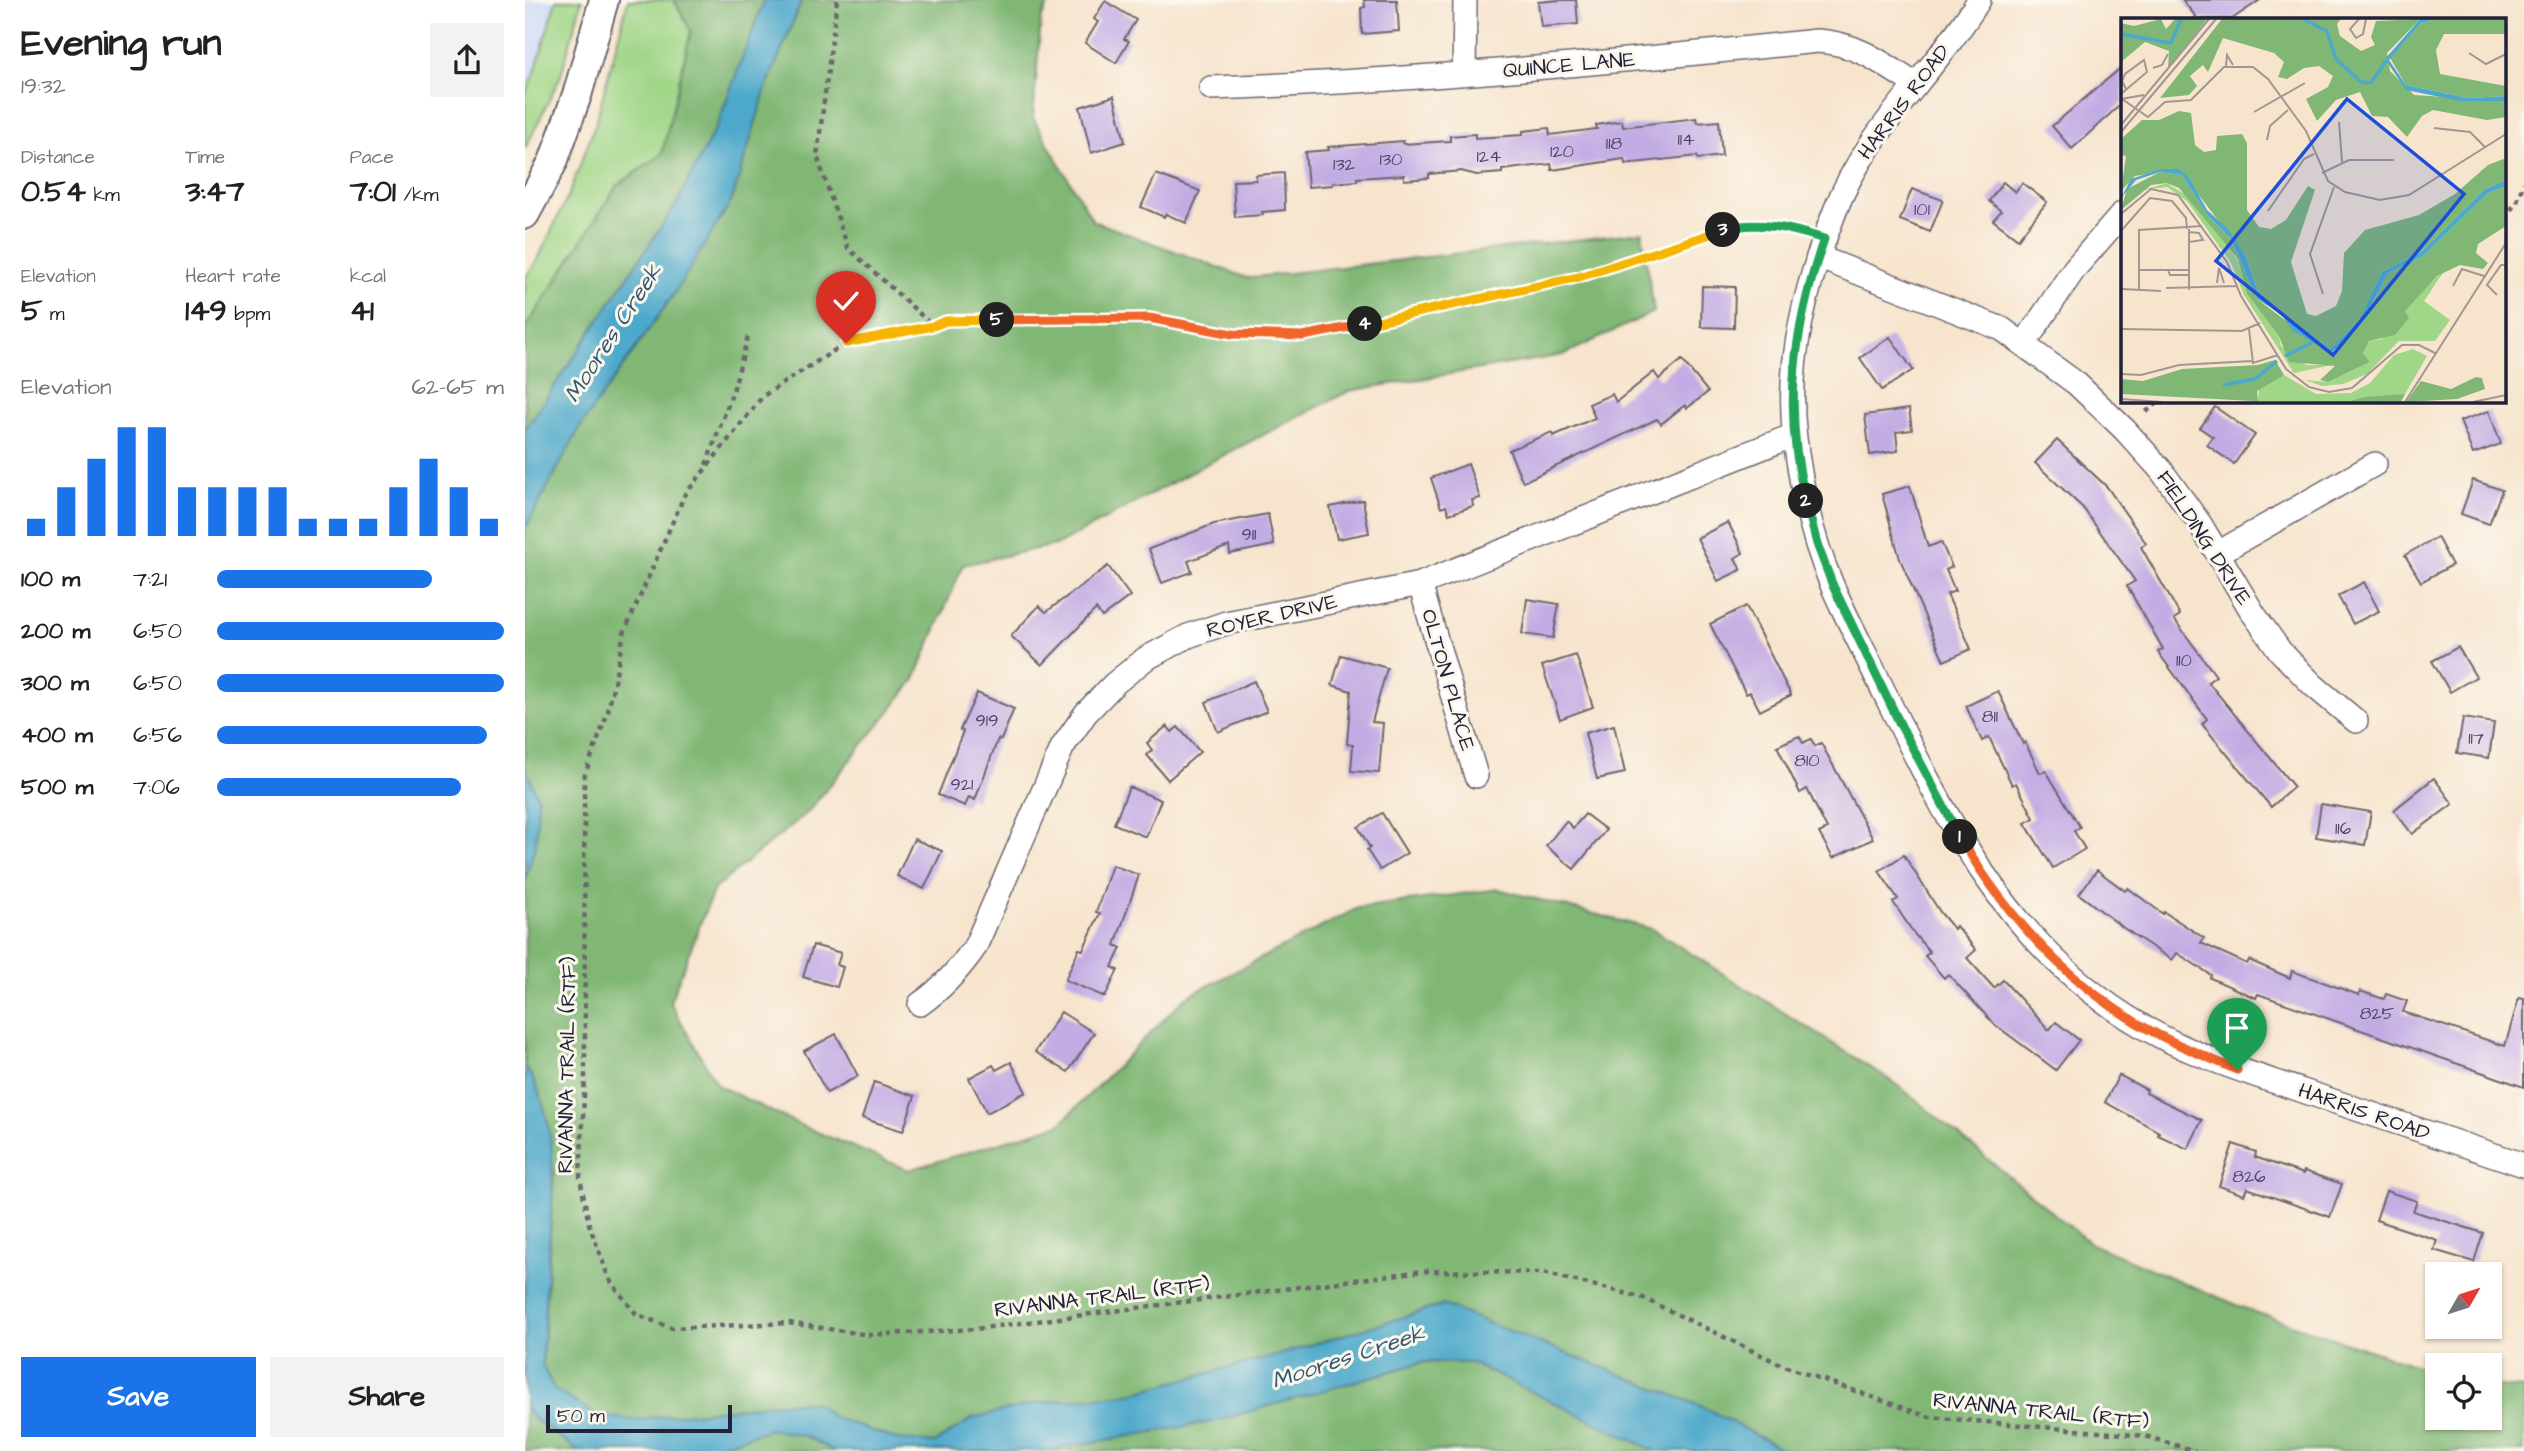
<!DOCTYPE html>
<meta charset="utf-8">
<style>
:root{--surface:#fff;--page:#f2f2f2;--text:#202124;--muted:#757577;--accent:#1a73e8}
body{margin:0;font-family:"Architects Daughter",sans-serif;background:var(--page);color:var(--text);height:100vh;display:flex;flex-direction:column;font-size:26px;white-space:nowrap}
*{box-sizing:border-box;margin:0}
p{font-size:23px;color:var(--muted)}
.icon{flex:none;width:38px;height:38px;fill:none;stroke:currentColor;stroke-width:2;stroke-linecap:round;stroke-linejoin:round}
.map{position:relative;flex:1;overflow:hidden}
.details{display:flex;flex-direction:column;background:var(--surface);width:525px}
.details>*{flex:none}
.needle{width:46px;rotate:51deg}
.controls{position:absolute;left:1900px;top:1262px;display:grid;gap:14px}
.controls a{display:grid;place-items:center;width:77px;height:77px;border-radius:0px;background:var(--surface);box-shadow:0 2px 5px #0004;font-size:35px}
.scale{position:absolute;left:21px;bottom:18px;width:186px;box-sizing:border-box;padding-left:7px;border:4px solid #22223b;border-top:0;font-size:19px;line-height:24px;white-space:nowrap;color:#22223b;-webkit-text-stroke:5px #fbf7ec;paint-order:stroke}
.pin{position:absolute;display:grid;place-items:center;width:60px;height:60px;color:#fff;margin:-72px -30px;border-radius:50% 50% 50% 0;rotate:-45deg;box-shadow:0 0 7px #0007}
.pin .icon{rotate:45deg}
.km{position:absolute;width:35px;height:35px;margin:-18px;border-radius:50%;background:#222;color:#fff;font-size:19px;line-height:35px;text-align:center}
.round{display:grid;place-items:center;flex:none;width:74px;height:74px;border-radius:0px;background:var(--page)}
.headline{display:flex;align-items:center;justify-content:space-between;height:119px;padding:0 21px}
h1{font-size:38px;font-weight:800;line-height:52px}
.stats{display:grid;grid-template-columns:repeat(3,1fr);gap:10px;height:119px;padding:7px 21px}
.stats div{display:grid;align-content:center}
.stats b{font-size:30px;font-weight:800}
.stats small{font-size:19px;font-weight:400}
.stats p{font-size:19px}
.chart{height:196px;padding:14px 21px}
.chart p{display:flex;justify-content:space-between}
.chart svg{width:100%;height:126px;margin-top:7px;stroke:var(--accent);stroke-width:6}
.cta{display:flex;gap:14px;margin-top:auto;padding:14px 21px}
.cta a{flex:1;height:80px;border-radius:0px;background:var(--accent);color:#fff;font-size:28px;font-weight:800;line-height:80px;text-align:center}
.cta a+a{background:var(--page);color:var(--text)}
ul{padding:0 21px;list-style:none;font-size:23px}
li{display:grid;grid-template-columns:112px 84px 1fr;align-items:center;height:52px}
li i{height:18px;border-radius:9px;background:var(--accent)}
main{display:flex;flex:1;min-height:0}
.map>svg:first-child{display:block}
.built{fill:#cedafa}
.green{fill:#a0d688;stroke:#617c62;stroke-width:2}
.forest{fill:#80b774;stroke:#516c58;stroke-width:2}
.water{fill:#4da9cb;stroke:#386683;stroke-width:2}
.building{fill:#c2ace4}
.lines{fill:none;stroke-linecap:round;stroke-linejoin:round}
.minor-casing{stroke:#6d666e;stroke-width:26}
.tertiary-casing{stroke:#6d666e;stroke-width:32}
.path{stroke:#6d666e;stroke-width:4.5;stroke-dasharray:5 5;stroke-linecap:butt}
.minor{stroke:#fff;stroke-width:23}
.tertiary{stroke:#fff;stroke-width:28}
.split-1-casing{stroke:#fff;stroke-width:14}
.split-2-casing{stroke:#fff;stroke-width:14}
.split-3-casing{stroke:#fff;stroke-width:14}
.split-4-casing{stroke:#fff;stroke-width:14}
.split-5-casing{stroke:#fff;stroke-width:14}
.split-6-casing{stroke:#fff;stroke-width:14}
.split-1{stroke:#f0652b;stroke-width:9}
.split-2{stroke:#22a559;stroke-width:9}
.split-3{stroke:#22a559;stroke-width:9}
.split-4{stroke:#f5b400;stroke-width:9}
.split-5{stroke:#f0652b;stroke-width:9}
.split-6{stroke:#f5b400;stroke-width:9}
.labels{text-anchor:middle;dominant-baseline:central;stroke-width:6;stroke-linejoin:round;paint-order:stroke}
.number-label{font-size:18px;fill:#4a4465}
.street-label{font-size:21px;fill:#22223b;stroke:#fbf7ec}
.water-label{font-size:23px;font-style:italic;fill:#335875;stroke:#fbf7ec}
.inset-river{fill:none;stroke:#4da9cb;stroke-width:3.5}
.inset-road{fill:none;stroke:#a29693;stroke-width:2}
.view{fill:#1d4ed8;fill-opacity:0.15;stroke:#1d4ed8;stroke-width:3.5}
.inset-edge{fill:none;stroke:#22223b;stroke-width:3.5}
</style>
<main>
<section class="details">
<div class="headline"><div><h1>Evening run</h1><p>19:32</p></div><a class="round"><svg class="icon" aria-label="share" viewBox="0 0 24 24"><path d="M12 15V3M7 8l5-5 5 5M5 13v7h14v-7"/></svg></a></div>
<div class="stats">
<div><p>Distance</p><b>0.54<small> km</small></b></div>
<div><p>Time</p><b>3:47</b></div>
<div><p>Pace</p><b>7:01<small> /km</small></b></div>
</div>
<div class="stats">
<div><p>Elevation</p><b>5<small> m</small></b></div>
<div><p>Heart rate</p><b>149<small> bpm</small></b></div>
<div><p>kcal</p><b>41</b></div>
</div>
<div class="chart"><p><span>Elevation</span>62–65 m</p>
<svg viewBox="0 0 160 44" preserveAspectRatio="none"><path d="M5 44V38M15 44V27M25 44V17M35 44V6M45 44V6M55 44V27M65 44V27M75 44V27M85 44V27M95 44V38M105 44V38M115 44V38M125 44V27M135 44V17M145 44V27M155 44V38"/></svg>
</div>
<ul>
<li><b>100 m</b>7:21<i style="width:75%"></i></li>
<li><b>200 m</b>6:50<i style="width:100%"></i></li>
<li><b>300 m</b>6:50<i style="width:100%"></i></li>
<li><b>400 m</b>6:56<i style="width:94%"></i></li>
<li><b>500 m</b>7:06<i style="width:85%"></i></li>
</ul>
<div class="cta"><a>Save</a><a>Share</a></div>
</section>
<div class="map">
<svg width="1999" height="1451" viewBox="0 0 1999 1451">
<rect width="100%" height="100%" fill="#fbf7ec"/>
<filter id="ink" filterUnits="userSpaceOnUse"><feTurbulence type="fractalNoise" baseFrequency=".0143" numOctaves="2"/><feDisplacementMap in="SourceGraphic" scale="14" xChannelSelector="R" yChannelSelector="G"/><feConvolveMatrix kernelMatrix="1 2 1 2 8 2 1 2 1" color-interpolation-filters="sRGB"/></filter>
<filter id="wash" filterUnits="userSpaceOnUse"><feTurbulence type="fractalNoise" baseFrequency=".00686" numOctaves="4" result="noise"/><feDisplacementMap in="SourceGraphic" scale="28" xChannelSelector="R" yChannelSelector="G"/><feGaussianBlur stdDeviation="1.57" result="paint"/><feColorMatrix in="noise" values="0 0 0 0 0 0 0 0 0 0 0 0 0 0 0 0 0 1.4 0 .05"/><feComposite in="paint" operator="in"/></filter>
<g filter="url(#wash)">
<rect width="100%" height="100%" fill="#f7e4cd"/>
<!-- built -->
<polygon class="built" points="0,0 54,0 0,141"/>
<!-- green -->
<g class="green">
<polygon points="31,0 57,0 35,78 0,149 0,94 10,72"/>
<polygon points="103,0 149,0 166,31 137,154 92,186 0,329 0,278 13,259 45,192 71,122"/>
</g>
<!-- forest -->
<g class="forest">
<polygon points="149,0 239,0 193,123 151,205 0,430 0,329 92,186 137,154 166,31"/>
<polygon points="277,0 525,0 516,19 508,118 568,221 722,278 1117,232 1129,312 1038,355 824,391 685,462 534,544 438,565 389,681 283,812 189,889 145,1002 192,1085 277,1126 384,1170 535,1124 661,997 833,908 973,889 1127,929 1370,1083 1566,1244 1724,1310 1913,1373 1913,1418 1965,1418 1965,1386 1999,1389 1999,1451 1261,1451 1178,1407 918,1305 749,1356 603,1394 513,1403 448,1418 410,1443 373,1440 308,1417 288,1402 255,1403 108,1420 72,1416 29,1389 17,1365 29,1173 8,1079 0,1066 0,880 11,842 13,799 0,766 0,529 55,427 151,291 241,88"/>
<polygon points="898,1362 946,1363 1130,1451 517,1451 691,1421"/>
<polygon points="0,1407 7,1417 53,1451 0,1451"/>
<polygon points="245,1429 280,1436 309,1451 177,1451"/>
</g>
<!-- water -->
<g class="water">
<polygon points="239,0 277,0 241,88 207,200 151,291 55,427 0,529 0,430 151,205 193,123"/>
<polygon points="0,766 13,799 11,842 0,880"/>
<path d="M0 1066C38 1124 27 1193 23 1258 20 1294 19 1329 17 1365L29 1389 72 1416 108 1420 255 1403 288 1402 308 1417 373 1440 410 1443 448 1418 513 1403 603 1394 749 1356 918 1305 1178 1407 1261 1451H1130L946 1363 898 1362 691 1421 517 1451H309L280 1436 245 1429 177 1451H53L7 1417 0 1407Z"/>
</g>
<g id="blocks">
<!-- building -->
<g class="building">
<polygon points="839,0 872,0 874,31 837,34 836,8 840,7"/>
<polygon points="1035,0 1051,0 1053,24 1016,27 1013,2"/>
<polygon points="1657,0 1735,0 1707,19 1673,19"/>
<polygon points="580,1 611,20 599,39 604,41 591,63 560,43 573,22 569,19"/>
<polygon points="1598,66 1598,102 1547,149 1527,126"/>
<polygon points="589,96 600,142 566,153 555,107"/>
<polygon points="1171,118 1172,123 1194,121 1197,156 1173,159 1172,156 1100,164 1099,159 1027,170 1026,164 977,170 977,173 952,175 936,171 904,174 904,178 879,180 879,175 832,178 832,181 808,183 808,185 783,187 780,152 804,150 803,147 878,141 878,144 925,141 925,136 950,134 950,138 998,135 998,131 1024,128 1025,135 1072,129 1071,125 1097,121 1098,127"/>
<polygon points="759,173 760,210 737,212 738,215 710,217 708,181 731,180 731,175"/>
<polygon points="631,174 675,191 661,223 641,214 639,217 616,207"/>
<polygon points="1478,182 1490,192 1497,183 1522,202 1493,239 1468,220 1476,211 1464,201"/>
<polygon points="1387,189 1418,200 1405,232 1375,220"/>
<polygon points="1177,286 1210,287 1209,328 1176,327"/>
<polygon points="1365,337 1388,370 1357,390 1335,358"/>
<polygon points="1157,360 1183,392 1162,408 1160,405 1136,424 1132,419 998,482 984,450 1027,432 1028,436 1070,418 1064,404 1087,394 1091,402 1129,372 1134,379"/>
<polygon points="1690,407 1730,435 1709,464 1682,445 1688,437 1675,428"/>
<polygon points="1384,409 1387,430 1371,432 1373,451 1345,455 1340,415"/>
<polygon points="1964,411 1976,444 1948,454 1935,421"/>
<polygon points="1532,440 1582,487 1621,543 1616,547 1655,615 1649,619 1691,676 1683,682 1769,787 1746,807 1677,724 1682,719 1633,652 1638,649 1602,586 1610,581 1558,508 1510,463"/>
<polygon points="943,464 955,498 947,500 948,506 924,514 921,506 916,508 906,478"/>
<polygon points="1948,480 1977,490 1964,524 1936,514"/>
<polygon points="1385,486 1403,547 1416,542 1427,567 1421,570 1430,591 1422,594 1446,649 1419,661 1375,559 1357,494"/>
<polygon points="838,500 844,533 812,539 805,507"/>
<polygon points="743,514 749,545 705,554 704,546 663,561 667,572 637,583 624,549 689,524"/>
<polygon points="1203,522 1218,553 1210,558 1216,570 1193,581 1172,538"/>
<polygon points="1912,537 1927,565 1896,582 1880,555"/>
<polygon points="583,566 605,596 577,617 571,609 517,665 486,636 514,606 521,612"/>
<polygon points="1839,582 1854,611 1828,624 1813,596"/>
<polygon points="1002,599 1034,604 1028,638 997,634"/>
<polygon points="1221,606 1266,695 1235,711 1225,692 1221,694 1185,624"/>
<polygon points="1933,647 1951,677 1925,692 1907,661"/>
<polygon points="816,655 862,668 847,722 858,723 854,773 826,771 828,745 822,744 826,691 807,685"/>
<polygon points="1051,655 1068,707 1035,719 1017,666"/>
<polygon points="729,681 742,711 693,732 681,702"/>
<polygon points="1473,691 1498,744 1500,742 1515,773 1521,771 1555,827 1549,831 1560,849 1528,868 1500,823 1509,818 1491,783 1487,785 1464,737 1457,741 1441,706"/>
<polygon points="452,693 489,709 476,740 473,739 450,800 444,797 440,806 413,795 438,731 435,730"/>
<polygon points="1938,718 1969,723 1964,758 1932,753"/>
<polygon points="1089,725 1100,773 1072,779 1060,733"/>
<polygon points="642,726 647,732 653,727 675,752 643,780 622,755 627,750 622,743"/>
<polygon points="1274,736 1278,743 1286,739 1290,746 1296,743 1348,839 1308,858 1294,833 1302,829 1282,789 1275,793 1252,746"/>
<polygon points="1909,778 1928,804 1887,834 1869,810"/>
<polygon points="604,787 636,800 621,837 589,824"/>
<polygon points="1796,804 1846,812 1840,845 1791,837"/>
<polygon points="857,813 882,853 855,870 842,850 845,848 833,827"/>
<polygon points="1060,814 1081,830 1049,869 1021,846 1041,821 1048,828"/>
<polygon points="389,839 417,851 399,889 372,876"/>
<polygon points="1379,855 1415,912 1429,929 1431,926 1451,950 1442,958 1469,988 1478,980 1524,1030 1531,1022 1554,1040 1531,1070 1469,1024 1423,974 1419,978 1400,956 1405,952 1390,935 1368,902 1373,899 1354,871"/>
<polygon points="587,865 614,875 590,945 596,948 587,967 593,970 580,997 540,980 554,949 558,950 575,913 571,912"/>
<polygon points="1572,870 1600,891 1603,888 1638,914 1639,912 1679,938 1676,943 1722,964 1724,960 1765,978 1767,971 1834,995 1835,991 1859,999 1861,994 1882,1001 1878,1012 1980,1046 1994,998 1999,999 1999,1087 1733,994 1731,998 1685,978 1686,975 1652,953 1647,960 1600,929 1554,894"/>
<polygon points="288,945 316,953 312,965 318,967 312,987 278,977"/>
<polygon points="536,1012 569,1033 543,1072 510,1052"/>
<polygon points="311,1034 333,1076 302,1093 279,1051"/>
<polygon points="486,1062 501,1092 462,1113 444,1078 468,1065 471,1070"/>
<polygon points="1594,1075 1622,1090 1621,1093 1677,1120 1663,1149 1633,1135 1634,1132 1580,1102"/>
<polygon points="349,1082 390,1096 378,1131 337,1118"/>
<polygon points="1708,1144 1731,1152 1730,1157 1778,1174 1779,1171 1817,1184 1805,1217 1722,1188 1719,1195 1694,1186"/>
<polygon points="1861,1191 1892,1201 1888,1211 1958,1233 1949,1262 1909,1250 1912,1240 1851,1220"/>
</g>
</g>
</g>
<g filter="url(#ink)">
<use href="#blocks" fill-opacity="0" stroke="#6d666e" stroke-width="2"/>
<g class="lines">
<!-- minor casing -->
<g class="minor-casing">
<g id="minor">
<path d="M1454 0C1409 73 1341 130 1310 211 1282 282 1260 361 1270 438 1276 488 1287 539 1307 585 1323 622 1343 658 1360 694 1421 819 1480 939 1602 1017 1656 1052 1717 1071 1778 1091 1852 1116 1926 1140 1999 1165"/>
<polyline points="939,73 940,0"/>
<path d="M686 88C888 81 1090 62 1292 41 1333 43 1358 64 1391 85"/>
<polyline points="1293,257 1477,329 1552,384 1600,430 1636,470 1675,524 1728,613 1755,651 1788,685 1831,721"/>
<polyline points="1499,344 1550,268 1598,213"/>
<polyline points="1693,553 1850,464"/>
<polyline points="895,584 951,776"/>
<path d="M395 1004C418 988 434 970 450 947L538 746 561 713 589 684 620 659 663 636 701 623 895 584 1269 435"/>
</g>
</g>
<!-- tertiary casing -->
<g class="tertiary-casing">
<polyline id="tertiary" points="0,214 28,162 53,92 79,0"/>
</g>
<!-- path -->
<g class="path">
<polyline points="312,0 292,156 323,248 408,326 321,343 238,396 159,496 99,633 83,712 59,777 60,1076 55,1178 64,1224 84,1279 111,1314 147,1328 264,1323 344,1335 450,1329 898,1271 1018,1273 1116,1297 1259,1366 1404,1417 1620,1436 1670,1451"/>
<polyline points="1980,218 1992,201 1999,182"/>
<polyline points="408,326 421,321 624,318 708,334 778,336 899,312 1054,277 1210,226 1263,228 1278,232"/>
<polyline points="1621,412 1635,401"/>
<polyline points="181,465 208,391 223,336"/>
</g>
<!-- minor -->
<use href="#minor" class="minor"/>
<!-- tertiary -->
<use href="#tertiary" class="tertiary"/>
</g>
</g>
<g class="lines" filter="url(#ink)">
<!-- split-1 casing -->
<g class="split-1-casing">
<path id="split-1" d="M1435 837C1476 908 1532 971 1601 1016 1636 1039 1675 1054 1712 1070"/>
</g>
<!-- split-2 casing -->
<g class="split-2-casing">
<polyline id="split-2" points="1281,501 1292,544 1308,586 1376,726 1435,837"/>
</g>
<!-- split-3 casing -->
<g class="split-3-casing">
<path id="split-3" d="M1198 230C1231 219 1268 229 1299 239 1269 327 1257 409 1281 501"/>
</g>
<!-- split-4 casing -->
<g class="split-4-casing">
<polyline id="split-4" points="840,324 1054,277 1198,230"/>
</g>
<!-- split-5 casing -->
<g class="split-5-casing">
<polyline id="split-5" points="472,320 624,318 708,334 778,336 840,324"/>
</g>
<!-- split-6 casing -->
<g class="split-6-casing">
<polyline id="split-6" points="321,343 408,326 421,321 472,320"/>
</g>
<!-- split-1 -->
<use href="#split-1" class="split-1"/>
<!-- split-2 -->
<use href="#split-2" class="split-2"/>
<!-- split-3 -->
<use href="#split-3" class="split-3"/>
<!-- split-4 -->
<use href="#split-4" class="split-4"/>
<!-- split-5 -->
<use href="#split-5" class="split-5"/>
<!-- split-6 -->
<use href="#split-6" class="split-6"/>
</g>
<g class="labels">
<!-- number labels -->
<g class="number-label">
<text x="1161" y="139">114</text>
<text x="1089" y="143">118</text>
<text x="1037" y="151">120</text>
<text x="964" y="156">124</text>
<text x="866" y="159">130</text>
<text x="819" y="164">132</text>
<text x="1397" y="209">101</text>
<text x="724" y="534">911</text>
<text x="1659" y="660">110</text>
<text x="1465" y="716">811</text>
<text x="462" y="720">919</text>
<text x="1951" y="738">117</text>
<text x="1282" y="760">810</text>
<text x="437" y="784">921</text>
<text x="1818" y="828">116</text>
<text x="1852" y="1013">825</text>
<text x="1724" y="1176">826</text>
</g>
<!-- street labels -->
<g class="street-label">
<text transform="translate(1044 65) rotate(-5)">QUINCE LANE</text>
<text transform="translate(1379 102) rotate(-53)">HARRIS ROAD</text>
<text transform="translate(1679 538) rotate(57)">FIELDING DRIVE</text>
<text transform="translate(747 616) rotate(-13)">ROYER DRIVE</text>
<text transform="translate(923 680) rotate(74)">OLTON PLACE</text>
<text transform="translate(42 1065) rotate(-89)">RIVANNA TRAIL (RTF)</text>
<text transform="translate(1839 1112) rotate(19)">HARRIS ROAD</text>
<text transform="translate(577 1297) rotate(-7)">RIVANNA TRAIL (RTF)</text>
<text transform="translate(1516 1411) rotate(6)">RIVANNA TRAIL (RTF)</text>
</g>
<!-- water labels -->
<g class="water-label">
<text transform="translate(88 333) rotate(-57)">Moores Creek</text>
<text transform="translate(823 1357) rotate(-18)">Moores Creek</text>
</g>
</g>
<!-- overview -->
<g transform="translate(1596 18)">
<rect width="385" height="385" fill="#f7e4cd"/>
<path d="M46 165 68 179 117 242 126 276 158 318 160 328 185 347H211L173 355 123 277 110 245 66 183 46 169 22 172ZM323 253 303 283 329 302 314 323H278L246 356 222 366 201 368 184 362 207 364 249 344 242 335 248 323 261 321 304 268ZM292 331 306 338 284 376 227 384 137 383 138 370 163 357 195 376 230 375 249 365 273 337Z" fill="#a0d688"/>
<path d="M40 1 45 11 54 1H86L47 51 48 33 24 24 0 44V5L13 8ZM101 1H220L216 6 219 18 240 33 254 27 250 19 255 3 299 1 266 35 269 53 293 77 385 83V99L366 102 312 92 301 98 286 119 267 99 251 98 239 74 215 82 196 103 185 81 207 69 212 58 198 48 183 50 166 61 157 59 163 44 153 35 102 20 87 54 82 47 69 58 76 68 68 77 39 80ZM314 1H385V16H323L315 32 319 56 385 68V78L347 80 285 67 269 40 299 6ZM58 93 70 95 74 127 83 134 95 132 96 118 121 116 126 125V192L138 209 150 211 165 202 187 168 194 172 170 244 186 296 195 298 215 288 221 273 223 235 244 212 298 197 334 176 367 147 385 140V162L364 171 300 234 261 254 239 304 209 331 139 280 125 239 58 151 14 158 0 173 5 138 0 137V121L21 102H38ZM39 154 61 157 87 198 110 221 136 281 207 334 216 333 227 316 239 308 267 255 301 239 367 175 385 168V208L357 226 355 235 367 245 362 251 339 247 316 258 284 293 288 300 274 317 248 323 242 335 249 344 207 364 199 362 214 348 168 344 158 318 126 276 117 241 58 170 46 165 30 167 0 192 6 171ZM154 342 163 357 136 373 137 383 151 384 0 376V361L22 363 61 351 137 347ZM355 359 361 360 364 371 336 381 285 384 300 363 330 371ZM284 376 280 384H227L243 379Z" fill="#80b774"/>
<path d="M299 1H314L299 6 268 42 285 67 347 80 385 78V83H339L285 72 264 41ZM40 151H58L68 160 86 192 107 211 125 239 139 280 209 331 238 304 261 254 300 234 364 171 385 162V168L367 175 301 239 267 255 239 308 210 335 172 313 160 296 136 281 110 221 87 198 61 157 39 154 15 162 0 180 10 161Z" fill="#4da9cb"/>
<path class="inset-river" d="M182 1 206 13 215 41 240 64 250 65 265 43M0 16 50 25 60 1M164 338 194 323M102 367 134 361 156 343"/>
<path class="inset-road" d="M238 1 229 11 235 20 242 16 245 1M348 35 365 46 385 36M105 49 106 37 112 47M32 50 41 47 47 36M0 76 26 54 23 42 4 56 1 63 5 71M0 81 23 77M1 81 27 99 44 84 70 82 103 49H132L147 61 185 113 207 163 224 174 259 182 288 177 385 116M133 94 184 65M218 104 221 144M0 107 88 1M313 110 349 114 364 129M0 114 95 1M146 122 149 108 167 92M201 155 228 142H273M147 193 183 141 193 136M0 196 30 171 57 177 106 244 120 278 165 351 188 369 208 374 231 370 281 327H298L314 335M0 213 29 180 51 183 65 200 66 211M68 224 82 222 78 215 68 214M18 252H68M47 252 49 257H68M96 265 98 250 103 265M332 268 341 251 363 258M45 270 116 268M0 271 40 273M18 272V212L81 208M68 272V211M202 276 189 236 213 169M376 277 366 267 380 247H385M0 311 121 313 139 305M128 311 132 345 157 337M0 356 20 357 58 347 131 343M0 381 41 384M284 384 385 225M352 384 385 377"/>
<path class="view" d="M226 81 343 176 212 337 95 243Z"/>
<rect width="385" height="385" class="inset-edge"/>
</g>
</svg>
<div class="controls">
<a><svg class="needle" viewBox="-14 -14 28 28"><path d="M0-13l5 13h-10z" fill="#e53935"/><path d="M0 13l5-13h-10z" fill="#757577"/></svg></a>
<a><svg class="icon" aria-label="locate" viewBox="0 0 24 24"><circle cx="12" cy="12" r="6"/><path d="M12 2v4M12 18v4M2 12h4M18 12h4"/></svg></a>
</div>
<div class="scale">50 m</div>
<div class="pin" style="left:1712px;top:1070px;background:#1e9e55"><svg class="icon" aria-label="arrive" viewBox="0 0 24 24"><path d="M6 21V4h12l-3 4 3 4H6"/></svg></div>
<div class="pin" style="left:321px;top:343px;background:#d93025"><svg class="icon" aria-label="check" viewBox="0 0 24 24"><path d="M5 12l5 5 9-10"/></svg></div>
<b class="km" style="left:1435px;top:837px">1</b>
<b class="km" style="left:1281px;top:501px">2</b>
<b class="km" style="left:1198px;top:230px">3</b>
<b class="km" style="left:840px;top:324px">4</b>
<b class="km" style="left:472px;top:320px">5</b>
</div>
</main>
